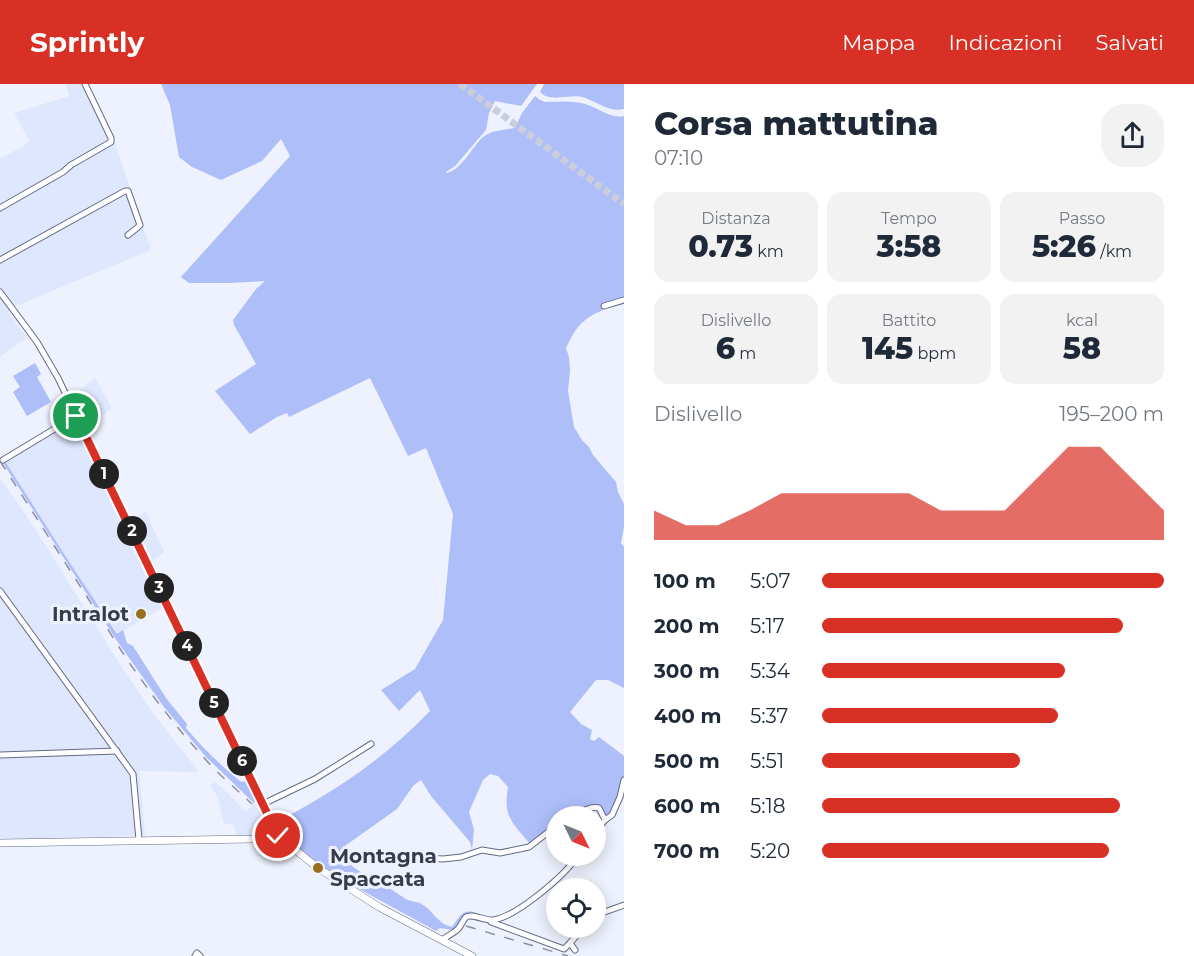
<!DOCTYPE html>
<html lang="it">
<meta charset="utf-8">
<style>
:root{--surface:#fff;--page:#f2f2f3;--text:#1f2937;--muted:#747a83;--accent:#d93025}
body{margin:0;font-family:Montserrat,sans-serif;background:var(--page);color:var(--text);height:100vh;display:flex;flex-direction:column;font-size:22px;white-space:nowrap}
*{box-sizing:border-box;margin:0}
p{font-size:20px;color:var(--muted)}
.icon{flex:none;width:33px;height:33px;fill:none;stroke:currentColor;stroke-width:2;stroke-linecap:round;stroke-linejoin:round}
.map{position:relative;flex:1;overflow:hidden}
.panel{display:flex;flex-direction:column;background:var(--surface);width:570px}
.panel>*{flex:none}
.needle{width:39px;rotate:133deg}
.fabs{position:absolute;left:546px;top:722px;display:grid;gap:12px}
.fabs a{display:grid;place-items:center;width:60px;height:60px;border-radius:50%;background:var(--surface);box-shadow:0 3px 15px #0003;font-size:30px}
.pin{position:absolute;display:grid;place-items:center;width:51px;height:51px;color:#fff;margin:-26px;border:3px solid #fff;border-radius:50%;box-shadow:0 2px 6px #0007}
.km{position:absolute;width:30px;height:30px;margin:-15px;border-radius:50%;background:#222;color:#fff;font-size:16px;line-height:30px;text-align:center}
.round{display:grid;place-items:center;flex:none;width:63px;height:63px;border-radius:24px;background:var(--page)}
.head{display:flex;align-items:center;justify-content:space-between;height:102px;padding:0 30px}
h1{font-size:33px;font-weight:800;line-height:45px}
.figures{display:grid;grid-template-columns:repeat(3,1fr);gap:9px;height:102px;padding:6px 30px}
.figures div{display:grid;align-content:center;border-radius:15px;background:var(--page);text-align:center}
.figures b{font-size:30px;font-weight:800}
.figures small{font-size:16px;font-weight:400}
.figures p{font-size:16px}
.chart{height:168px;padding:12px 30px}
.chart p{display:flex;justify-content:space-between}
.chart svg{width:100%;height:108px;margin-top:6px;fill:var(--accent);opacity:.7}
ul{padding:0 30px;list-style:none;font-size:20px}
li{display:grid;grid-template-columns:96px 72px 1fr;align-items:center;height:45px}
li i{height:15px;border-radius:8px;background:var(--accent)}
header{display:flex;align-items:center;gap:36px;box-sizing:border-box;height:84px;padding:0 30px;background:var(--accent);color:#fff}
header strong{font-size:28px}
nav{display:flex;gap:33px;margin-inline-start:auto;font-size:21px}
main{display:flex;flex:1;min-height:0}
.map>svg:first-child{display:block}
.built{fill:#dfe7ff}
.green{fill:#adbef8}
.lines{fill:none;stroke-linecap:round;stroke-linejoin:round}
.major-tunnel{stroke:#cacedb;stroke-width:7;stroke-dasharray:7 3.5;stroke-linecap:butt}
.minor-casing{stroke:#626a86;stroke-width:7}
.major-casing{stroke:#626a86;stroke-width:8}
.minor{stroke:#fff;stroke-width:5}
.major{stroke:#fff;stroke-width:7}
.rail{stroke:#8c909d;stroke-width:1.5;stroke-dasharray:10 10;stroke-linecap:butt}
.route-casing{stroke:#fff;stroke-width:12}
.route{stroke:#d93025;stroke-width:8}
.poi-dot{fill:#996e1c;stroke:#eef2ff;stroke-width:2}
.labels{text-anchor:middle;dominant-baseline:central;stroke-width:6;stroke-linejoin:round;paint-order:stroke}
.poi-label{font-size:20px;font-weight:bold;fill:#383c49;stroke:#eef2ff;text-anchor:end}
</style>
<header>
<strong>Sprintly</strong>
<nav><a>Mappa</a><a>Indicazioni</a><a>Salvati</a></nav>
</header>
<main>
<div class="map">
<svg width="624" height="872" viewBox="0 0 624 872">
<rect width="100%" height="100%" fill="#eef2ff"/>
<!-- built -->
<g class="built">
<polygon points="66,0 87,0 115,59 151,166 16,222 8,228 27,254 0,273 0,75 30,58 14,29 69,12"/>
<polygon points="95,294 112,324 87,342 131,437 146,428 164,468 151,479 170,519 118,550 66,473 6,378 80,332 71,313"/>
<polygon points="0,394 34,443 123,585 153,629 199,688 139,687 145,751 0,757"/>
<polygon points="215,698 224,705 246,728 256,717 270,744 269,746 265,750 237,752 233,740 224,740 217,712 210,702"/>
</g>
<!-- green -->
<g class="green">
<path d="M161 0H537L521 22 495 17 489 29 486 46 455 82 446 88V89C461 87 472 63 483 53 492 46 504 46 515 44L522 29 535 12 540 16 545 18C560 18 574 16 588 21 600 25 611 35 624 32V213L603 219V226C582 235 576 243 566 264L569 273 570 287 568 307 574 343 582 356 589 363 593 371 616 398 618 408 624 420V443L621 459 624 463V604L608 596H596L570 628 581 640 592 646 590 655 594 657 599 653 624 672V693L611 730 607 734 604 727 600 723 573 732H556V741L531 760 529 759C511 737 503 732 508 703L498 692 490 690 483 696 469 728 474 746 472 766 470 758 431 712 421 696 413 702 397 725 342 764C340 782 374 794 386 802 393 806 399 811 406 815 411 818 418 817 423 821 434 828 438 840 452 843 459 833 463 824 476 829 464 828 460 838 453 846L440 844 436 847 332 790 294 764 280 751 274 739C332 710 385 674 430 627L420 606 399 627 381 606 415 585 443 536 453 430 426 364 408 372 370 294 289 333 287 329 277 333 250 350 215 307 256 280 234 241 233 236 256 205 265 197 230 199H189L181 193 290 72 281 55 262 77 221 96 192 83 179 73 170 21Z"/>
<path d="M544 0H624V25C610 29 596 17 582 13 569 10 550 19 540 8Z"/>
<polygon points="35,279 41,290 37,293 51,318 27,332 13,308 20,303 13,292"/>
<path d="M5 377 66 473 117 550 123 546 127 559 133 562 166 614 187 640 186 644C202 663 220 681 240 697L242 698 245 697 256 717 254 719 206 673 164 623 117 557 3 379Z"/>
</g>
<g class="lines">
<!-- major-tunnel -->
<polyline class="major-tunnel" points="460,0 624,120"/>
<!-- minor casing -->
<g class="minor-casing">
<g id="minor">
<polyline points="0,124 63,88 71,81 111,58 111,54 85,0"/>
<polyline points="0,176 125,107 128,107 140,141 137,144 128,151"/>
<polyline points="0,208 37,258 58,294 278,752"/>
<polyline points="604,222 624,216"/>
<polyline points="3,376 76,332"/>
<polyline points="0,507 133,690 139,756"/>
<polyline points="0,671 117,667"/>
<polyline points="263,720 315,695 371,660"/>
<path d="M574 732C582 728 590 722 599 724L605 736"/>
<polyline points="596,747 605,736 612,731 620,713 624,696"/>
<polyline points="428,774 443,775 461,773 482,766 500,769 529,763 556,742"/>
<polyline points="596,831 624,821"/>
<polyline points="491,838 564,865 570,859 575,866"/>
<path d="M442 856C447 852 454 849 458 845 461 842 463 836 466 833 471 829 486 837 493 836 516 833 566 791 578 771"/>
<polyline points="570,859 584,843"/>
<polyline points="195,872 197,869 200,872"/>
</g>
</g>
<!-- major casing -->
<g class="major-casing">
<polyline id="major" points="0,759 252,755 278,752 318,784 379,823 472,872"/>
</g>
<!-- minor -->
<use href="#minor" class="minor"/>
<!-- major -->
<use href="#major" class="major"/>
<!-- rail -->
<g class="rail">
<polyline points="0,377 128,577 156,616 183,650 214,685 252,720"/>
<polyline points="466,842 568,872"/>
</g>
</g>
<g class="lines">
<!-- route casing -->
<g class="route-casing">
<polyline id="route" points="76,332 278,752"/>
</g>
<!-- route -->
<use href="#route" class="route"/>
</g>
<!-- markers -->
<g class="poi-dot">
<circle cx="141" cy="530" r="6"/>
<circle cx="318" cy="784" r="6"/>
</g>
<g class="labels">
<!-- poi labels -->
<g class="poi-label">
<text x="129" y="530">Intralot</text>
<text x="330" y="772" text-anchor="start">Montagna<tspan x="330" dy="23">Spaccata</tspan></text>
</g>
</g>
</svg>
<div class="fabs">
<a><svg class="needle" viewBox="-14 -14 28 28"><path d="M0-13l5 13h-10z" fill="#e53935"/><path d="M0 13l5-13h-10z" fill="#747a83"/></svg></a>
<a><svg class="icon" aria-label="locate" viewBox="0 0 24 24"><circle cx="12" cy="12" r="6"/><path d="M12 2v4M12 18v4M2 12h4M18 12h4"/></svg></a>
</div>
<div class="pin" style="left:76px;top:332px;background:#1e9e55"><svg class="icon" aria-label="arrive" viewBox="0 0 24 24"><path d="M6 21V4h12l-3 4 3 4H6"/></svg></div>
<div class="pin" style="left:278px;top:752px;background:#d93025"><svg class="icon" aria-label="check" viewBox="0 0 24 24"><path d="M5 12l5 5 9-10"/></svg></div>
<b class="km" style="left:104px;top:390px">1</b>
<b class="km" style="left:132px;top:447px">2</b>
<b class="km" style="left:159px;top:504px">3</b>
<b class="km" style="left:187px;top:562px">4</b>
<b class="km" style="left:214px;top:619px">5</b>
<b class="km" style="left:242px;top:677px">6</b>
</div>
<section class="panel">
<div class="head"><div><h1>Corsa mattutina</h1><p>07:10</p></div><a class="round"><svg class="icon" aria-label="share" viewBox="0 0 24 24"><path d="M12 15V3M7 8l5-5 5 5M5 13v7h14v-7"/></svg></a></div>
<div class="figures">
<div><p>Distanza</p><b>0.73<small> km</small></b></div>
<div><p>Tempo</p><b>3:58</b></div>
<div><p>Passo</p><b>5:26<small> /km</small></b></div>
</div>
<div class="figures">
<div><p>Dislivello</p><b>6<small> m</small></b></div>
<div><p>Battito</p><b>145<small> bpm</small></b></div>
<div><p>kcal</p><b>58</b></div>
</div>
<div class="chart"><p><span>Dislivello</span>195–200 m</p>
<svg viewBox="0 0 160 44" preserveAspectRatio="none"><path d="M0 44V32L10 38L20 38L30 32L40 25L50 25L60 25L70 25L80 25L90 32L100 32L110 32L120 19L130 6L140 6L150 19L160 32V44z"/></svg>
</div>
<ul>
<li><b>100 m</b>5:07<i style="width:100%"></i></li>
<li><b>200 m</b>5:17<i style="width:88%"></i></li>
<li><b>300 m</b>5:34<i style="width:71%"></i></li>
<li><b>400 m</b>5:37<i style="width:69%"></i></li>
<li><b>500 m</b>5:51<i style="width:58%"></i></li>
<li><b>600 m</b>5:18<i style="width:87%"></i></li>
<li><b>700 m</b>5:20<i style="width:84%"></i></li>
</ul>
</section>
</main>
